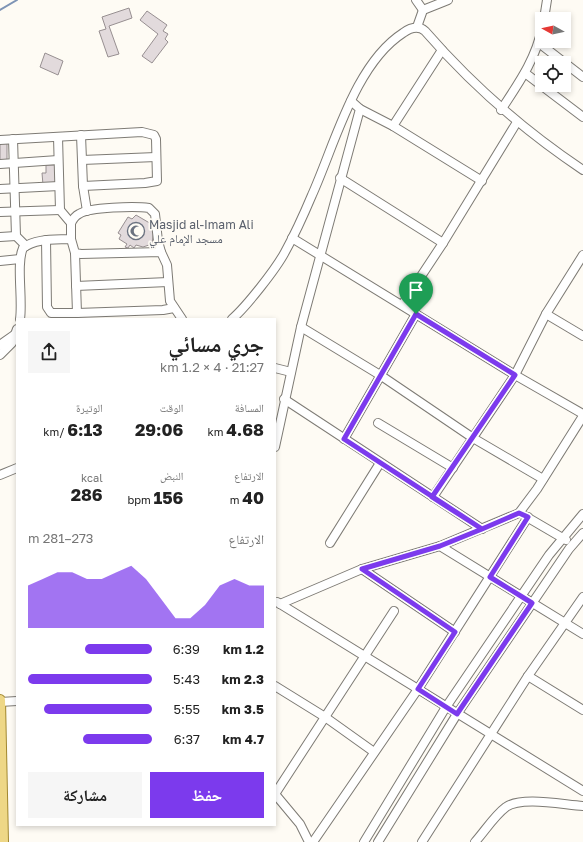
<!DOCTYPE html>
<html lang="ar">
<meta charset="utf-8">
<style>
:root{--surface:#fff;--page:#f6f6f6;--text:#222;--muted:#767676;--accent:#7c3aed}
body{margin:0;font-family:"Golos Text","Noto Naskh Arabic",sans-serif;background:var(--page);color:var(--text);direction:rtl;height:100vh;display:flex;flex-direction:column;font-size:15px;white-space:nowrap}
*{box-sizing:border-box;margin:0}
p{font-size:13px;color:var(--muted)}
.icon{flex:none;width:22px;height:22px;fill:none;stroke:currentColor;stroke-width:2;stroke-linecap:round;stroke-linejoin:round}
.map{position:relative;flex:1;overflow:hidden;direction:ltr}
.sheet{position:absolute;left:16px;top:318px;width:260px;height:508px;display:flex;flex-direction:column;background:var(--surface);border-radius:0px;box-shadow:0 2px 6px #0003;direction:rtl}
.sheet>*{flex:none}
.needle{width:26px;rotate:278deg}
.tools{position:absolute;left:535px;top:12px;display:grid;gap:8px}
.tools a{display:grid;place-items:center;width:36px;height:36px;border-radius:0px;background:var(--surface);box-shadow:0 2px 6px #0003;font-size:20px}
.pin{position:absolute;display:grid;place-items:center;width:34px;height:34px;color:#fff;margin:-41px -17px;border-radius:50% 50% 50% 0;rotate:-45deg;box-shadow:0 0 4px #0007}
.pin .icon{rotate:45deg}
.round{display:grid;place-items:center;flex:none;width:42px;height:42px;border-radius:0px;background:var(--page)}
.head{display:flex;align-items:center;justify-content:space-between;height:68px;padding:0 12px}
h1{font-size:22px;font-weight:700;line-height:30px}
.metrics{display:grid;grid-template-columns:repeat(3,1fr);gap:6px;height:68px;padding:4px 12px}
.metrics div{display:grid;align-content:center}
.metrics b{font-size:17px;font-weight:700}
.metrics small{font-size:11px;font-weight:400}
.metrics p{font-size:11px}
.chart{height:112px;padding:8px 12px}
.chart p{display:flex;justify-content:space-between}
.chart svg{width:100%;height:72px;margin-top:4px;fill:var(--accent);opacity:.7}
.button{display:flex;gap:8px;margin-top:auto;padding:8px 12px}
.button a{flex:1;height:46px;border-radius:0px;background:var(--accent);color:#fff;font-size:16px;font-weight:700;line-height:46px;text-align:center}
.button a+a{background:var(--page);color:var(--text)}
ul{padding:0 12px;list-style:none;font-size:13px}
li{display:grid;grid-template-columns:64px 48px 1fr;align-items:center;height:30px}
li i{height:10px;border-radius:5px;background:var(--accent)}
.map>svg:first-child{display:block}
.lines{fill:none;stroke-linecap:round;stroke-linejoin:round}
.stream{stroke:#7e94b5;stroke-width:2}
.building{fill:#e2dadc;stroke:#978f91}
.minor-casing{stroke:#7e7b75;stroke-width:10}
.major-casing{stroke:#a28830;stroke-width:12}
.minor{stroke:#fff;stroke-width:8}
.major{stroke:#eed786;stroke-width:10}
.route-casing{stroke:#fff;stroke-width:8}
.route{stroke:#7c3aed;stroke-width:5}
.labels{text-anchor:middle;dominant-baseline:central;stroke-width:3.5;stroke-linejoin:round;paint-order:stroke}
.worship-label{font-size:12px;fill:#5b616d;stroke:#fefbf4;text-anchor:start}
</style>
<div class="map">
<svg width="583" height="842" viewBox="0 0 583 842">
<rect width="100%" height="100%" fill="#fefbf4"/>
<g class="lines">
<!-- stream -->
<polyline class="stream" points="0,10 17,0"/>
</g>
<!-- building -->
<g class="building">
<polygon points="129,8 132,18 109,26 119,54 108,57 99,31 106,29 102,17"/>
<polygon points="147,11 167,25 163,31 168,34 165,39 168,42 152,63 142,56 158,34 140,20"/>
<polygon points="45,53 63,61 58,75 40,67"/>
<rect x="0" y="142" width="7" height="19"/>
<polygon points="46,165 57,165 57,185 43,185 42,173 46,173"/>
<polygon points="136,215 153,225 151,228 154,229 152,244 143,247 136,245 134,248 130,245 128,248 125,247 127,244 119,239 121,235 118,233 128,217 132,219"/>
</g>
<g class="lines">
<!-- minor casing -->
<g class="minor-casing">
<g id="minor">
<polyline points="416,0 423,10"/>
<polyline points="544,19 547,0"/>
<polyline points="417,27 423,10 448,0"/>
<polyline points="539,43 583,77"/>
<polyline points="525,73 583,117"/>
<polyline points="360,109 393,126 482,181"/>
<path d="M501 110C518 84 536 59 542 28"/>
<polyline points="393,126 442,50"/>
<polyline points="81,135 83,186 87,211"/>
<polyline points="58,137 60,210 71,223"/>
<polyline points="13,139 16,236 26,246"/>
<polyline points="0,140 142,132 154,135 156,139 157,181 145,183 83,186"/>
<polyline points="82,160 156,157"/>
<polyline points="0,164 58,160"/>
<polyline points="340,178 443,243"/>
<polyline points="0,189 59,186"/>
<polyline points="0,212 60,210"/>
<polyline points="0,237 16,236"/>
<polyline points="292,238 515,375 583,414"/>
<polyline points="71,239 75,253 81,254 161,252 167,265 170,301 182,319"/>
<polyline points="46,240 47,307 51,313 77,313 75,253"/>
<polyline points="0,261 20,259"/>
<polyline points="76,286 168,282"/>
<polyline points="402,305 443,243 517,122"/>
<polyline points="77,313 163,310 174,308"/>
<polyline points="546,314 583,336"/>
<path d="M20 319C23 299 16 264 23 248 36 238 56 240 71 239V223C73 219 75 216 79 214 89 207 136 206 149 208L155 214 158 241 161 252"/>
<path d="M232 319C246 307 276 269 285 252 295 234 304 214 312 195 335 144 355 64 403 33 410 28 418 25 425 31 472 85 523 130 583 170"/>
<polyline points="301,327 380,375 473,438 543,479"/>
<polyline points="0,345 14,335"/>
<polyline points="0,355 12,343 17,329"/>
<polyline points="275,368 291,372"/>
<polyline points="284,399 482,529"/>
<polyline points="378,423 453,468"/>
<polyline points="344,439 416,314"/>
<polyline points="275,447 301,327 360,109 351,101"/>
<polyline points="0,475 17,468"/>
<polyline points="433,497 515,375 546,314 583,255"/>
<polyline points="525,516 566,540"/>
<polyline points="330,543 380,463"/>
<polyline points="440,546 583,634"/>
<polyline points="362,569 455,632"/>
<polyline points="277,602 583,791"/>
<polyline points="280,604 362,569 440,546 519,513 537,489 583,416"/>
<polyline points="528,676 583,710"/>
<polyline points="275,686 325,717 374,752"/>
<polyline points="0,702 17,701"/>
<polyline points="275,794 394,611"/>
<polyline points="275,794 300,824 309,842"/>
<polyline points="313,842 418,689 528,517"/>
<polyline points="364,842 446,707 549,555 583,514"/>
<polyline points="378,842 457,714 569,549 583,533"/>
<polyline points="422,842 528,676 583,597"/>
<path d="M475 842C485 831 494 816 506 807 522 796 564 805 583 806"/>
</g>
</g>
<!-- major casing -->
<g class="major-casing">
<polyline id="major" points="0,700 3,842"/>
</g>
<!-- minor -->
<use href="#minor" class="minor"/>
<!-- major -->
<use href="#major" class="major"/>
</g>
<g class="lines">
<!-- route casing -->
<g class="route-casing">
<polyline id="route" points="416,314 344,439 482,529 440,546 362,569 455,632 418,689 457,714 532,603 490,577 528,517 519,513 482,529 432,497 515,375 416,314"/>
</g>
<!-- route -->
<use href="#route" class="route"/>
</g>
<!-- icons -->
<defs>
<g id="mosque-ring" transform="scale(0.9)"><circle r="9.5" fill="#fefbf4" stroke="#6b7280" stroke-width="1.5"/><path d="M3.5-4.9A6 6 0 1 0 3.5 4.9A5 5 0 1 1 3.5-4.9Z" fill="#6b7280"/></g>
</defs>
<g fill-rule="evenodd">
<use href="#mosque-ring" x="136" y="231"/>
</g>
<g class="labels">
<!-- worship labels -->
<g class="worship-label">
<text x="149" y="224">Masjid al-Imam Ali<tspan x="149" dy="14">مسجد الإمام علي</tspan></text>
</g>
</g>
</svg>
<div class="tools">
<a><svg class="needle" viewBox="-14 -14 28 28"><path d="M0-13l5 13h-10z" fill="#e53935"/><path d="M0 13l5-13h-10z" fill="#767676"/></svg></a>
<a><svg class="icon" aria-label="locate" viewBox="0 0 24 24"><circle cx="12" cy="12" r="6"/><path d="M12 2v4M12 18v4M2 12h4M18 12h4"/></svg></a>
</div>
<div class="pin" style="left:416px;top:314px;background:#1e9e55"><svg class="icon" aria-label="arrive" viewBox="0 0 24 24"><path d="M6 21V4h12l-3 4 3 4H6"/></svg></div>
<section class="sheet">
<div class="head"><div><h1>جري مسائي</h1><p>21:27 · 4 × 1.2 km</p></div><a class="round"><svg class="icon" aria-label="share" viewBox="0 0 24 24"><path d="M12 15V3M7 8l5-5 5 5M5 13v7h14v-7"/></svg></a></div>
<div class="metrics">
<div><p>المسافة</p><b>4.68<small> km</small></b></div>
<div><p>الوقت</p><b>29:06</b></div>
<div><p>الوتيرة</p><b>6:13<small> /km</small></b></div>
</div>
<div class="metrics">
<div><p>الارتفاع</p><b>40<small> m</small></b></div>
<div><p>النبض</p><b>156<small> bpm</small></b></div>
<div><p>kcal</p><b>286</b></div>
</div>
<div class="chart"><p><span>الارتفاع</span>273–281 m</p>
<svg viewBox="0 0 160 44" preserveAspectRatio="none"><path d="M0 44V18L10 14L20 10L30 10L40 14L50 14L60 10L70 6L80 14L90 26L100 38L110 38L120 30L130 18L140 14L150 18L160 18V44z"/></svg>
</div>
<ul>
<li><b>1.2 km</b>6:39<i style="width:54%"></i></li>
<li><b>2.3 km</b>5:43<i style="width:100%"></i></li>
<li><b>3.5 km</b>5:55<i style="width:87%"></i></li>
<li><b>4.7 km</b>6:37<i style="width:56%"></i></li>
</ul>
<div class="button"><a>حفظ</a><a>مشاركة</a></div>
</section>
</div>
